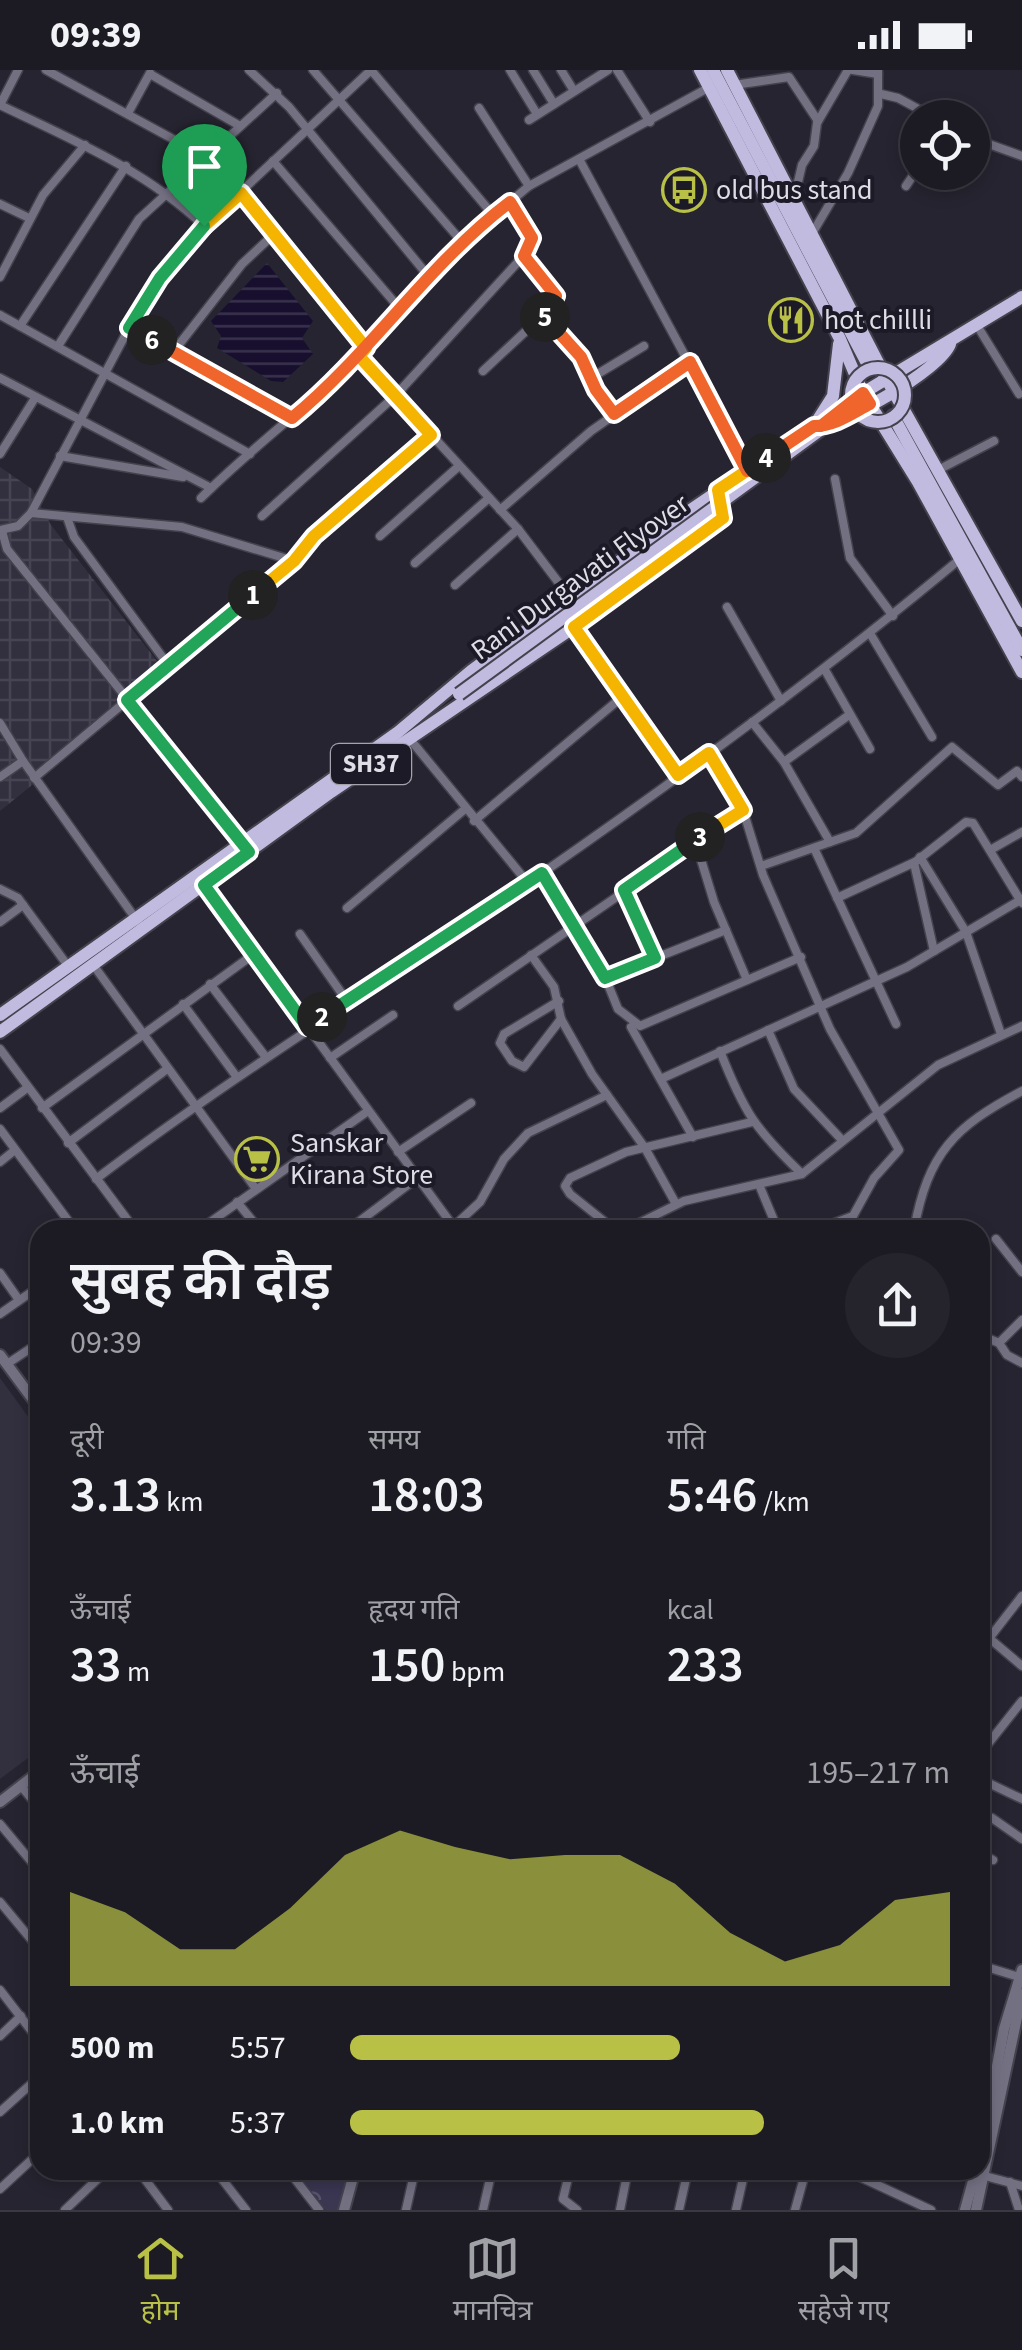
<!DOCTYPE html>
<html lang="hi">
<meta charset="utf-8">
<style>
:root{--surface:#1c1b24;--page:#25242c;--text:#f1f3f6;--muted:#a0a1a6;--line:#3a3941;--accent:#b9c046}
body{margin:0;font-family:"Source Sans 3","Noto Sans Devanagari",sans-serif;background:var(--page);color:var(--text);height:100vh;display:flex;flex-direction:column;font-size:38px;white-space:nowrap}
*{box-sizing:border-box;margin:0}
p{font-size:32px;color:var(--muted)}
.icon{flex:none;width:55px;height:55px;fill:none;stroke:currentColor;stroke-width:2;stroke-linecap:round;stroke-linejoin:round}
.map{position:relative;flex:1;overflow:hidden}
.side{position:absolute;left:30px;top:1150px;width:960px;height:960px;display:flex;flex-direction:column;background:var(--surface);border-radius:30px;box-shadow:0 5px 15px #0003,0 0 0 2px var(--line)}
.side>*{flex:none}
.buttons{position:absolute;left:900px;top:30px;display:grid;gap:20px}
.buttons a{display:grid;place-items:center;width:90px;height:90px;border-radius:50%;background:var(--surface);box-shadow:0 5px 15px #0003,0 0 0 2px var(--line);font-size:50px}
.pin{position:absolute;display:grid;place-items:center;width:85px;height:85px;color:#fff;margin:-102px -42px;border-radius:50% 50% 50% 0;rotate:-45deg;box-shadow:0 0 10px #0007}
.pin .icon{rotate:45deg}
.km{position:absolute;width:50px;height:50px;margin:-25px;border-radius:50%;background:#222;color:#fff;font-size:28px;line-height:50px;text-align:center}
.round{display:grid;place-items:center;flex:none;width:105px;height:105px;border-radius:52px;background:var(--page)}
.headline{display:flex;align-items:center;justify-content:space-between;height:170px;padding:0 40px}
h1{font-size:55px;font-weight:600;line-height:75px}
.stats{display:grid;grid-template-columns:repeat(3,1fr);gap:15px;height:170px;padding:10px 40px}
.stats div{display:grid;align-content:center}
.stats b{font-size:50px;font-weight:600}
.stats small{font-size:28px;font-weight:400}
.stats p{font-size:28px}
.chart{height:280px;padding:20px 40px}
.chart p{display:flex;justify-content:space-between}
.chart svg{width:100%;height:180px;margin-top:10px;fill:var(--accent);opacity:.7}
ul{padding:0 40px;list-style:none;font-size:32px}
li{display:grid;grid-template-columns:160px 120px 1fr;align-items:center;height:75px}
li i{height:25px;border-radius:12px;background:var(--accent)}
.status{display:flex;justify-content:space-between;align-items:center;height:70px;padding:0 50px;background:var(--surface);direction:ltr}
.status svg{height:28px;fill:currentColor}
.tabs{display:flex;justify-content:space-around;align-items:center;height:140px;border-top:2px solid var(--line);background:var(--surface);font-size:28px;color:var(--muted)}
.tabs a{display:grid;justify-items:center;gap:5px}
.tabs .current{color:var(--accent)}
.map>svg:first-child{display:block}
.built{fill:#322f3f}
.industrial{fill:url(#industrial-grid)}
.forest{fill:url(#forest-crowns)}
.water{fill:url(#water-rules)}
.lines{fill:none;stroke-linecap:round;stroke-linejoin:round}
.minor-casing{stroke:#44424d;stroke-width:11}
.tertiary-casing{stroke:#44424d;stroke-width:14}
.primary-casing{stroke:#44424d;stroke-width:16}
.minor{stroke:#737082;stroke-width:8}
.tertiary{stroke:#737082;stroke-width:10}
.primary{stroke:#c1bbe0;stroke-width:12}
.primary-bridge-casing{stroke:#44424d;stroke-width:16;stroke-linecap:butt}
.primary-bridge{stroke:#c1bbe0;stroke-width:12}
.split-1-casing{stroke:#fff;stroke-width:20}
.split-2-casing{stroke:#fff;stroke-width:20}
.split-3-casing{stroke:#fff;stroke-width:20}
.split-4-casing{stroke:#fff;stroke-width:20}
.split-5-casing{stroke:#fff;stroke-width:20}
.split-6-casing{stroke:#fff;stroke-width:20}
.split-7-casing{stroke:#fff;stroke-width:20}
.split-1{stroke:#f5b400;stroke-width:12}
.split-2{stroke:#22a559;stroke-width:12}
.split-3{stroke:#22a559;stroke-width:12}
.split-4{stroke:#f5b400;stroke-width:12}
.split-5{stroke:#f0652b;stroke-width:12}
.split-6{stroke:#f0652b;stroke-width:12}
.split-7{stroke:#22a559;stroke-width:12}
.labels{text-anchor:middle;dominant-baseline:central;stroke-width:8;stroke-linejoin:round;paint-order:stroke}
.shield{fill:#1c1a26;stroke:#a4a3ac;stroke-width:2.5}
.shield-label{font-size:25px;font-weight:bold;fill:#dfdee6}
.poi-label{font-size:28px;fill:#dfdee6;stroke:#1c1a26;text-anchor:start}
.street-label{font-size:28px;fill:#dfdee6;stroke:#1c1a26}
</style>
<div class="status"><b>09:39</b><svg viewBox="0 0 49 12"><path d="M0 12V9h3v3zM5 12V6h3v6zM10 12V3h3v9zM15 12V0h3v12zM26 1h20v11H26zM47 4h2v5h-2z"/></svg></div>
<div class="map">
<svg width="1022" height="2140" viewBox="0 0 1022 2140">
<defs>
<pattern id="industrial-grid" width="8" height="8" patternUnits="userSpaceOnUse" patternTransform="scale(2.5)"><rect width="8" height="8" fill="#322f3f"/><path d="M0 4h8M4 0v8" fill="none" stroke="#464352"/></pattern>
<pattern id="forest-crowns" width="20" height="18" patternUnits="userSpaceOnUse" patternTransform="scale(2.5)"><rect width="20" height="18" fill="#3b3652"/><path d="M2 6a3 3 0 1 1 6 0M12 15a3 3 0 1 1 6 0" fill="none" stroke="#57536b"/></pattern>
<pattern id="water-rules" width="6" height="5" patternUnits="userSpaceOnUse" patternTransform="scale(2.5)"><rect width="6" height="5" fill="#180f2f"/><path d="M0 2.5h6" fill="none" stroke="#39324d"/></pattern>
</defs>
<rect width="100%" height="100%" fill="#262430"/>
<!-- built -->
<polygon class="built" points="0,1308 40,1363 40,1679 0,1709"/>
<!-- industrial -->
<polygon class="industrial" points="0,397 32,419 51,455 168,605 0,741"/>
<!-- forest -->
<polygon class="forest" points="294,2100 350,2100 339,2140 325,2140"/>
<!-- water -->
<polygon class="water" points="267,193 313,251 302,268 313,284 283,312 271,311 217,278 221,266 211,251"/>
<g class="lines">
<!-- minor casing -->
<g class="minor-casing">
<g id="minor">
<polyline points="46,0 206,87 366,278"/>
<polyline points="249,0 289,37 430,208"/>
<polyline points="313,0 463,173"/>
<polyline points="371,0 494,146"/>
<polyline points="510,0 537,44"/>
<polyline points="533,0 554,34"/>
<polyline points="561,0 574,21"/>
<polyline points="617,0 650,52"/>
<polyline points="853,0 878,4"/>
<polyline points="150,4 240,56"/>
<polyline points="734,15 789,7 818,51"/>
<polyline points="881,24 898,28 935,48"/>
<path d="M0 35C73 70 145 100 204 156"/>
<polyline points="0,35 18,0"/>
<polyline points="479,38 529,116"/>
<polyline points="128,43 150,3"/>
<polyline points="529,50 608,0"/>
<polyline points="972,68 1022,86"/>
<polyline points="579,89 747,401"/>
<polyline points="273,91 401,240"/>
<polyline points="906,116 918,98"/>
<polyline points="794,129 802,95 814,76 817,53 848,0"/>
<polyline points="0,134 29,148"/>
<polyline points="813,162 848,103 878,36 878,0"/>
<polyline points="0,207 43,125 85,75"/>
<polyline points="0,245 250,384"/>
<polyline points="544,246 581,287 596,320 614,344"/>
<polyline points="20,256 126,96"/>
<polyline points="978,257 1019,324"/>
<polyline points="129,258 292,348"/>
<polyline points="58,276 139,149 277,23"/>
<polyline points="174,281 242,194 274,164"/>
<polyline points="359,286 518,459 571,529"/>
<polyline points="483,301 556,233 550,216 524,185"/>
<polyline points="0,308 211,418"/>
<polyline points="591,308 644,276"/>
<polyline points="0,384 35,328"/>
<polyline points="60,386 183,407"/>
<polyline points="938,400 994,371"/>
<polyline points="835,409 850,488 893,546"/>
<path d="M201 428C250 379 306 338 356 289 415 232 464 169 529 116L708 18"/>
<polyline points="500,440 591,361 690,292"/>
<polyline points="31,443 182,457 294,491"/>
<polyline points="262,446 395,326 529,180 530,161 510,132"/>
<polyline points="68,450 74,467 169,596"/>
<polyline points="0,460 18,456 31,443 129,258 160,208 204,156 371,0"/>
<polyline points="2,461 7,479 243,773"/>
<polyline points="380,466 459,396"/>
<polyline points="415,493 489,428"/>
<polyline points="455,515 518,459"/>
<polyline points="727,537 781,631"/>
<polyline points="574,557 678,705"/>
<polyline points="871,565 932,667"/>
<polyline points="825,600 870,679"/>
<polyline points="752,652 784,692 830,772"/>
<polyline points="0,653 23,691"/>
<polyline points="409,668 528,813"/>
<polyline points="709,683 743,740 763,805 830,959 899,1080 874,1108 853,1146 816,1160"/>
<polyline points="784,692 849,645"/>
<polyline points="0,707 23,691 138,852"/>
<polyline points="34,708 294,491 314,466 431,365"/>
<polyline points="474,751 622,627"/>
<polyline points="695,770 714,832 747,910"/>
<polyline points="814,778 896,954"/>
<polyline points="992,779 1022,762"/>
<polyline points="920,787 966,862 1001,964"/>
<polyline points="761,796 856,763 952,677 998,715 1017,701 1022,707"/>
<polyline points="542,803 601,897 618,939 640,956 801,887"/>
<polyline points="204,815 456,1160"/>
<polyline points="0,819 18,828 68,896"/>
<polyline points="623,821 655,888"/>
<polyline points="837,828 915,792"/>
<polyline points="347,838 465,739"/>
<polyline points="0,852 23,835"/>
<polyline points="300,864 347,931"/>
<polyline points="934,881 914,793 966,752 973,753 1022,833"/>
<polyline points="531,885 554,917 561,949 592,1004 645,1078 676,1134"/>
<polyline points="94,896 256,1119"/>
<polyline points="605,908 726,860"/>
<polyline points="210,914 265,986"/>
<polyline points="559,931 504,964 500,973 512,991 524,997 561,949"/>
<polyline points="183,934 236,1006"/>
<polyline points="458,936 743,740"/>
<polyline points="631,957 693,1067"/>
<polyline points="768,960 794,1019 842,1070"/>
<polyline points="0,979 135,1160"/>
<path d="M720 981C744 1042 755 1059 802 1104"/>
<polyline points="330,988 393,945"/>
<polyline points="663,1008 907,897 1022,829"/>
<polyline points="0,1038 27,1018"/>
<polyline points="42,1038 254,884"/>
<polyline points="0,1059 75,1160"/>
<polyline points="68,1073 167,999"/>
<polyline points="398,1082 471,1033"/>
<polyline points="0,1092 15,1080"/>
<path d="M96 1109C240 1000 393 907 541 804 685 704 826 601 960 489"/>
<polyline points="760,1117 778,1160"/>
<polyline points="237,1132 260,1160"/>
<polyline points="453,1157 480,1132 504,1089 528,1063 607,1025"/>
<polyline points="199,1160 368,1041"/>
<polyline points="348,1160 417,1108"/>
<polyline points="615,1160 570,1124 565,1116 570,1108 626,1082 752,1052"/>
<polyline points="625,1160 684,1131 802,1104 938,995 1022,956"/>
<path d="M914 1160C928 1083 954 1057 1022 1021"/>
<polyline points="996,1169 1022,1202"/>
<polyline points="0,1203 19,1230"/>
<polyline points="0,1244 40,1216"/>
<polyline points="980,1265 999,1273 1007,1285 1022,1293"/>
<polyline points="999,1273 1022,1250"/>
<polyline points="7,1294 40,1272"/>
<polyline points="989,1568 1022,1596"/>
<polyline points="980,1580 1022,1526"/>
<polyline points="980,1684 1022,1631"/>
<polyline points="980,1709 1022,1729"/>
<polyline points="21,1716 40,1739"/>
<polyline points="992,1748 1022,1769"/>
<polyline points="0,1754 40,1802"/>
<polyline points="980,1783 993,1790"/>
<polyline points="0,1832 40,1880"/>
<polyline points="980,1895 1019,1907"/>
<polyline points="0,1920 40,1972"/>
<polyline points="0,1966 21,1946"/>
<polyline points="0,2042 40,2006"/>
<polyline points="138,2100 168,2140"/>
<polyline points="215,2100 246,2140"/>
<polyline points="288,2100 319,2140"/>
<polyline points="570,2100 563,2129 577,2140"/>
<polyline points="845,2100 931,2140"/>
<polyline points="985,2106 1022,2116"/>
<polyline points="1010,2112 1019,2140"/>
<polyline points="0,2119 40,2082"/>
<polyline points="65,2140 107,2100"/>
<polyline points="406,2140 415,2100"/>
<polyline points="483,2140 492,2100"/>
<polyline points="620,2140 628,2100"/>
<polyline points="679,2140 688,2100"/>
<polyline points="736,2140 745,2100"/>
<polyline points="795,2140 806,2100"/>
</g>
</g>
<!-- tertiary casing -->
<g class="tertiary-casing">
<g id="tertiary">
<polyline points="0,1285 40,1339"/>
<polyline points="0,1732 40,1701"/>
<polyline points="980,2086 1004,1959 1022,1900"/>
<polyline points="344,2140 355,2100"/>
<polyline points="965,2140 976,2100"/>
<polyline points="976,2140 1022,1924"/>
</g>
</g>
<!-- primary casing -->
<g class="primary-casing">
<g id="primary">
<polyline points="700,0 840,269 863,323 918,412 1022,602"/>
<polyline points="713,0 870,299"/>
<polyline points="727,0 886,308 1022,551"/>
<polyline points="858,326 1022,227"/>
<polyline points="893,346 1022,580"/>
<polyline points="814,356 833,326 839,274"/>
<path d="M0 945 397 663 471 601 670 454 814 356C843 356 940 300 950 274"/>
<polyline points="0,962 331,722 574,557 723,449 719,423"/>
</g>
</g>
<!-- minor -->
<use href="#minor" class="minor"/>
<!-- tertiary -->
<use href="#tertiary" class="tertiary"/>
<!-- primary -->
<use href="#primary" class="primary"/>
<!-- primary-bridge casing -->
<g class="primary-bridge-casing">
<g id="primary-bridge">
<circle cx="878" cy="325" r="27"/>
<polyline points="459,624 853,336"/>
</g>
</g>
<!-- primary-bridge -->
<use href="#primary-bridge" class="primary-bridge"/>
</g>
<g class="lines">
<!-- split-1 casing -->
<g class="split-1-casing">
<polyline id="split-1" points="204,156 241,123 366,278 359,286 431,365 314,466 294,491 253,525"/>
</g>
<!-- split-2 casing -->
<g class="split-2-casing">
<polyline id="split-2" points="253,525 127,630 249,782 204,815 307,957 322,947"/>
</g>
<!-- split-3 casing -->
<g class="split-3-casing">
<polyline id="split-3" points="322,947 542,803 605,908 655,888 624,820 700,767"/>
</g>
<!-- split-4 casing -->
<g class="split-4-casing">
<polyline id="split-4" points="700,767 743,740 709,683 678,705 574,557 723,448 718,420 766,388"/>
</g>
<!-- split-5 casing -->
<g class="split-5-casing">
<path id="split-5" d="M545 247 581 287 596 320 614 344 690 292 747 401 814 356H821L863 323 870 334C851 344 835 356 814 356L766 388"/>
</g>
<!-- split-6 casing -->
<g class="split-6-casing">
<path id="split-6" d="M152 270 292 348C371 283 428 194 510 132L532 168 524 186 556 226 545 247"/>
</g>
<!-- split-7 casing -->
<g class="split-7-casing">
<polyline id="split-7" points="152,270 129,258 160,208 204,156"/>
</g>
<!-- split-1 -->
<use href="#split-1" class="split-1"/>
<!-- split-2 -->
<use href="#split-2" class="split-2"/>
<!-- split-3 -->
<use href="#split-3" class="split-3"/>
<!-- split-4 -->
<use href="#split-4" class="split-4"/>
<!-- split-5 -->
<use href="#split-5" class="split-5"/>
<!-- split-6 -->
<use href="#split-6" class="split-6"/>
<!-- split-7 -->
<use href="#split-7" class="split-7"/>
</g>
<!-- icons -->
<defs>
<g id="bus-ring" transform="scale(2.25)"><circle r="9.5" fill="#1c1a26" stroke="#b9c046" stroke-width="1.5"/><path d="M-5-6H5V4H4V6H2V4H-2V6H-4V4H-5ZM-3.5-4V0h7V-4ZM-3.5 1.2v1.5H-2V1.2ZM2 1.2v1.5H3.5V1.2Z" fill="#b9c046"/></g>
<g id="restaurant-ring" transform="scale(2.25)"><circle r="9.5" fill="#1c1a26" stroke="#b9c046" stroke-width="1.5"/><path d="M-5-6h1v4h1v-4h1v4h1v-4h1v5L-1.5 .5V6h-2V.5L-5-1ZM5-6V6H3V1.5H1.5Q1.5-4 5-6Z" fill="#b9c046"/></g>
<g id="supermarket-ring" transform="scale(2.25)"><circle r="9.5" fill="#1c1a26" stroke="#b9c046" stroke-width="1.5"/><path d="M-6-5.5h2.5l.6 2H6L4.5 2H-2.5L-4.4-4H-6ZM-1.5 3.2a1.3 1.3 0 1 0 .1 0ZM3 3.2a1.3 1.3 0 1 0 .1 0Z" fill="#b9c046"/></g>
</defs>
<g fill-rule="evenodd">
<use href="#bus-ring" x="684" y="120"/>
<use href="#restaurant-ring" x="791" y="250"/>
<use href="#supermarket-ring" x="257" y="1089"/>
</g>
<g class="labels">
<!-- shield labels -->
<rect class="shield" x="331" y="674" width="80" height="40" rx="8"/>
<g class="shield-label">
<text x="371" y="694">SH37</text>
</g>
<!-- poi labels -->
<g class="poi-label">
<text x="716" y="120">old bus stand</text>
<text x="824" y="250">hot chillli</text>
<text x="290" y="1073">Sanskar<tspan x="290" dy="32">Kirana Store</tspan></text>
</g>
<!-- street labels -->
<g class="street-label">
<text transform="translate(580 507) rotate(-36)">Rani Durgavati Flyover</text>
</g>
</g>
</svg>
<div class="buttons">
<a><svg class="icon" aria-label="locate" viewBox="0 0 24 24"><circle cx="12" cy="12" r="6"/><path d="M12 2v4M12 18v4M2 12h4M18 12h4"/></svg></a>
</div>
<div class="pin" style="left:204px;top:156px;background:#1e9e55"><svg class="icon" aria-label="arrive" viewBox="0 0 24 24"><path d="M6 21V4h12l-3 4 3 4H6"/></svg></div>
<b class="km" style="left:253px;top:525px">1</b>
<b class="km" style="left:322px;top:947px">2</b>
<b class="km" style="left:700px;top:767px">3</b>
<b class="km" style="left:766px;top:388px">4</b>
<b class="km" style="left:545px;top:247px">5</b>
<b class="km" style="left:152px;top:270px">6</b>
<section class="side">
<div class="headline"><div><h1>सुबह की दौड़</h1><p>09:39</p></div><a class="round"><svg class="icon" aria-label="share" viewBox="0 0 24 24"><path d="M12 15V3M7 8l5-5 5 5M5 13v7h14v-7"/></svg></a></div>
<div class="stats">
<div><p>दूरी</p><b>3.13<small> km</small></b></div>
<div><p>समय</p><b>18:03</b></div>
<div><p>गति</p><b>5:46<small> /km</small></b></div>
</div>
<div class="stats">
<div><p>ऊँचाई</p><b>33<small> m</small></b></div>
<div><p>हृदय गति</p><b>150<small> bpm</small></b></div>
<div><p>kcal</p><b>233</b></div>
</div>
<div class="chart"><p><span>ऊँचाई</span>195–217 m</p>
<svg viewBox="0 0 160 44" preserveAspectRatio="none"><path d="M0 44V21L10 26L20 35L30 35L40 25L50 12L60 6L70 10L80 13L90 12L100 12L110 19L120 31L130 38L140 34L150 23L160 21V44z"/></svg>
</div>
<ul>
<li><b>500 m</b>5:57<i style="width:55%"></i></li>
<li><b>1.0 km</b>5:37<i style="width:69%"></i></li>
</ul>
</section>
</div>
<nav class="tabs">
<a class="current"><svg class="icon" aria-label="home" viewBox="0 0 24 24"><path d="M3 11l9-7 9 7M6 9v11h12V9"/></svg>होम</a>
<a><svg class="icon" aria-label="map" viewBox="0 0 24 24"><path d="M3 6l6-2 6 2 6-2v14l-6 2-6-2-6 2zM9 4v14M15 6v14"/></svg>मानचित्र</a>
<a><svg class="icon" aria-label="saved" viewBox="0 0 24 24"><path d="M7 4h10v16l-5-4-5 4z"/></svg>सहेजे गए</a>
</nav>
